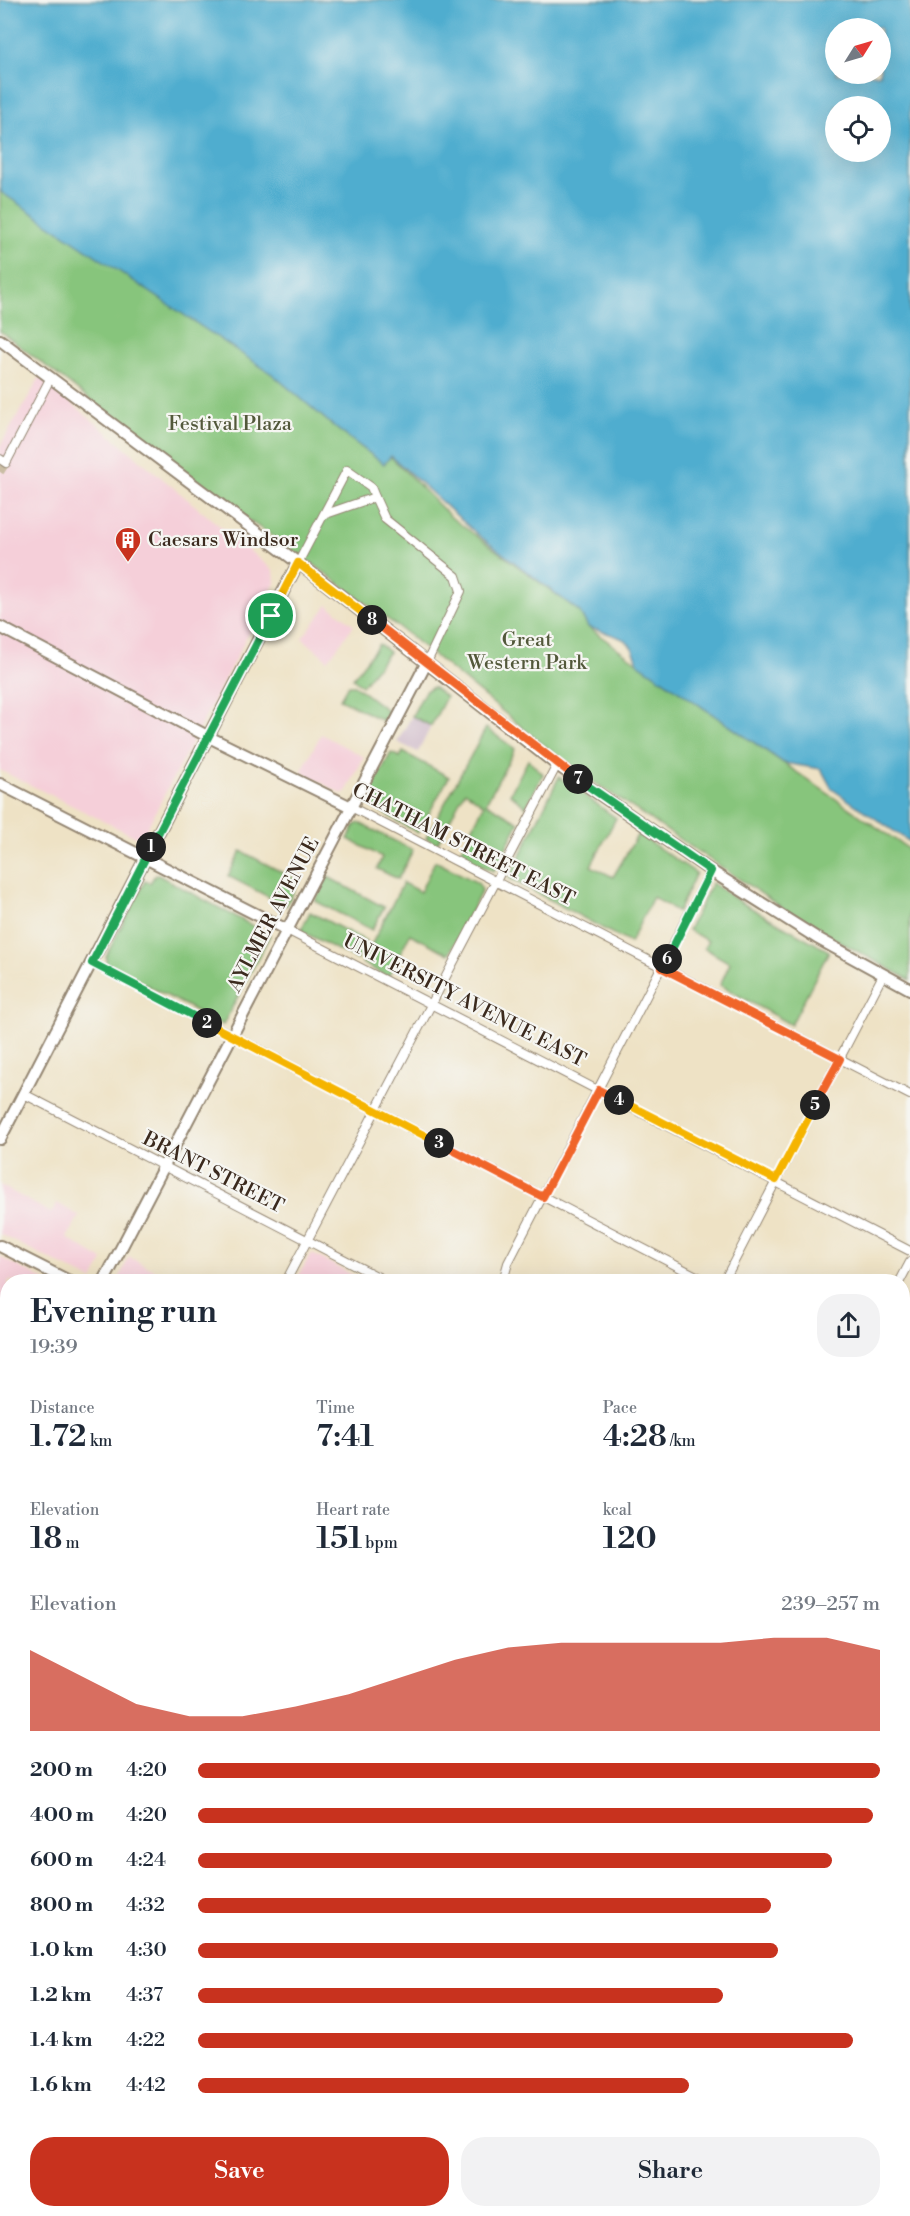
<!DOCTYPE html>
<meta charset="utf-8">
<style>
:root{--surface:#fff;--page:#f2f2f3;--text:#1f2937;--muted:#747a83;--accent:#c8321e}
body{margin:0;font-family:"Libre Bodoni",serif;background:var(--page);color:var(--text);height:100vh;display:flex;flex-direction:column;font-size:22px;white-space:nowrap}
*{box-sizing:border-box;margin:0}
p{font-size:20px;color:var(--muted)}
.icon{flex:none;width:33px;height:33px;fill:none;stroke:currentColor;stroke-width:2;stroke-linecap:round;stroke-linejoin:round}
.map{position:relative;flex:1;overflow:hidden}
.panel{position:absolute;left:0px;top:1274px;width:910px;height:944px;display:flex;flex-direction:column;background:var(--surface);border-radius:24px 24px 0 0;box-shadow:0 6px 24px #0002}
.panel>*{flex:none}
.needle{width:39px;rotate:53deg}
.tools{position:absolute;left:825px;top:18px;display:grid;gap:12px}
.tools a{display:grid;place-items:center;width:66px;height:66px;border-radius:50%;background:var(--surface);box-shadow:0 6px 24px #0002;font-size:30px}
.pin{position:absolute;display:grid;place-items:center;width:51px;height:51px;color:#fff;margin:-26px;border:3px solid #fff;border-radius:50%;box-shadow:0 2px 6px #0007}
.km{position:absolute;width:30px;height:30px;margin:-15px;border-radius:50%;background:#222;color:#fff;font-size:16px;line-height:30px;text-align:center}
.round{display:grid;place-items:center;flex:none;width:63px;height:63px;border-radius:24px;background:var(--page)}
.headline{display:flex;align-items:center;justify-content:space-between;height:102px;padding:0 30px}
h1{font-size:33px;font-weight:600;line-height:45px}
.stats{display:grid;grid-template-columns:repeat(3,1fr);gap:9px;height:102px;padding:6px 30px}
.stats div{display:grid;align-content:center}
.stats b{font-size:30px;font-weight:600}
.stats small{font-size:16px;font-weight:400}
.stats p{font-size:16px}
.chart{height:168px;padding:12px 30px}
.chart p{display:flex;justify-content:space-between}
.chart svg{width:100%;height:108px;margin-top:6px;fill:var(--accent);opacity:.7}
.button{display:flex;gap:12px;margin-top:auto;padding:12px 30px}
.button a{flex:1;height:69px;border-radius:24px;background:var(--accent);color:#fff;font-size:24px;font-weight:600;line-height:69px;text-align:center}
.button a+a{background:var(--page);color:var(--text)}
ul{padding:0 30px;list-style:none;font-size:20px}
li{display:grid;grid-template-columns:96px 72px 1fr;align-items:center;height:45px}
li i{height:15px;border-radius:8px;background:var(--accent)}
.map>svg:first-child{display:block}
.built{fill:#f5cfd9}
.industrial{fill:#d1bdcb}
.green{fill:#87c57c;stroke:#61784d;stroke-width:1.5}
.water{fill:#50adcf;stroke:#466c76;stroke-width:1.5;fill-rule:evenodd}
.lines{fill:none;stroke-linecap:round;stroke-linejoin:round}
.street-tunnel{stroke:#cabda4;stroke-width:8;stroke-dasharray:8 4;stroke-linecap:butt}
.street-casing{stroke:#948672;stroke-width:10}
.secondary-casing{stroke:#948672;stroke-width:14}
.street{stroke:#fff;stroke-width:8}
.secondary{stroke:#fff;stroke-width:10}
.split-1-casing{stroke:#fff;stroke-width:12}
.split-2-casing{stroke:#fff;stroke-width:12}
.split-3-casing{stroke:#fff;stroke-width:12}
.split-4-casing{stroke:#fff;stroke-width:12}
.split-5-casing{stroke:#fff;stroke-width:12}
.split-6-casing{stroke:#fff;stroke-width:12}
.split-7-casing{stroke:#fff;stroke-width:12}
.split-8-casing{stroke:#fff;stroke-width:12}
.split-9-casing{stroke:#fff;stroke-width:12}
.split-1{stroke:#22a559;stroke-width:8}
.split-2{stroke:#22a559;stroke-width:8}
.split-3{stroke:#f5b400;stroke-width:8}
.split-4{stroke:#f0652b;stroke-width:8}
.split-5{stroke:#f5b400;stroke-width:8}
.split-6{stroke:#f0652b;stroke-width:8}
.split-7{stroke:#22a559;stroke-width:8}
.split-8{stroke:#f0652b;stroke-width:8}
.split-9{stroke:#f5b400;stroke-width:8}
.labels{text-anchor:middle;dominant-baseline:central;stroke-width:4.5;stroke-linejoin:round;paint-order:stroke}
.park-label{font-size:20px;fill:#52583a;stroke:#f6f6f2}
.poi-label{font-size:20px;fill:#3b2a1e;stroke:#f6f6f2;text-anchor:start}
.street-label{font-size:20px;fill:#3b2a1e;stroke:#f6f6f2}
</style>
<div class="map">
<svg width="910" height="2216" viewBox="0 0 910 2216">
<rect width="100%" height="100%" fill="#f6f6f2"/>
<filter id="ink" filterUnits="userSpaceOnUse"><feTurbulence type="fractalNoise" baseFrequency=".0167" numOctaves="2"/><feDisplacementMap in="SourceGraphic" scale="12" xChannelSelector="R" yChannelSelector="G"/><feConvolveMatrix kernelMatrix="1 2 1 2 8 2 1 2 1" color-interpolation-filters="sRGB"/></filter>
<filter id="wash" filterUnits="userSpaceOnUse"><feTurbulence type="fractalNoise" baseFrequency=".008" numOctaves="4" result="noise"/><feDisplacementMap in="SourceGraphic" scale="24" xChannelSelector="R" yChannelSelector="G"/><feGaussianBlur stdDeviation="1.35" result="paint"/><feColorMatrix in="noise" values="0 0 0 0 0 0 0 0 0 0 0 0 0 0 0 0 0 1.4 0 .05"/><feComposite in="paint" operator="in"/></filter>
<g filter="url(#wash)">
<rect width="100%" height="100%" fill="#eee2c5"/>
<!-- built -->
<g class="built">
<polygon points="40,377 274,571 275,583 145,832 138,838 0,770 0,446"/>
<polygon points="328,605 354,625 328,660 302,638"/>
<polygon points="321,734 364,757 345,794 340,793 301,772"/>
<polygon points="0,1185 51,1213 57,1203 79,1216 67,1238 103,1260 93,1281 0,1234"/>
<polygon points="311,1253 364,1281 296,1281"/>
<polygon points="0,1257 46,1281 8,1281 7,1405 0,1401"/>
<polygon points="129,1257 175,1281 118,1281"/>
<polygon points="910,1444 910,1788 903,1784 903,1457"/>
<polygon points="0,2098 7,2102 8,2210 214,2210 224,2216 0,2216"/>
</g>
<!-- industrial -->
<polygon class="industrial" points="412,716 431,726 418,752 397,742"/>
<!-- green -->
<g class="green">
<polygon points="0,190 272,374 337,429 384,464 390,456 452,518 580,612 588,627 638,663 910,850 910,980 802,921 567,764 409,635 313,564 241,515 0,331"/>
<polygon points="379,644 389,652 362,686 353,678"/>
<polygon points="348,685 354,685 388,711 383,721 340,699"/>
<polygon points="433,687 446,697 431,726 412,716 425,691"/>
<polygon points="486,728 515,749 486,803 519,822 494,871 458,856 484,805 465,791 437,844 426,838"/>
<polygon points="403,752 449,777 418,833 373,807 379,797 370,791 391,753 400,757"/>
<polygon points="528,760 543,774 526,807 510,794"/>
<polygon points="559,777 616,818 591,866 613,877 638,834 696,873 678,912 653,897 630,943 509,878"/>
<polygon points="359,823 413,850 398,879 377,869 382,857 348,839 355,825"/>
<polygon points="241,851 299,881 286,906 228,876"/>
<polygon points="435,861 478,883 482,890 449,954 410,934 388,977 362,963 403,883 420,892"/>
<polygon points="155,875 158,875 270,935 223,1025 106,964 106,956 145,881 150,883"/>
<polygon points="328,877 384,907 372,930 315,901"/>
<polygon points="712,883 742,903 829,951 791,1025 720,985 730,963 704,948 708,941 688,930"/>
<polygon points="310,912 366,941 357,960 303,932 302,928"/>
</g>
<!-- water -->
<path class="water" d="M0 0H910V842L832 789 821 769 784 763 638 663C631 633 614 637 588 627L580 612 477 534 391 456 384 464 337 429 272 374 1 192ZM836 28H880V74H836ZM836 106H880V152H836Z"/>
</g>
<g filter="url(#ink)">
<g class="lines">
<!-- street-tunnel -->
<polyline class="street-tunnel" points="0,472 6,463"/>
<!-- street casing -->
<g class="street-casing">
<g id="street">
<polyline points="0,459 6,463 51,377"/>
<polyline points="326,514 375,497 385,519 456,576 461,591 427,662"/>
<polyline points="298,563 347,470 371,487 375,497"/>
<polyline points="351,807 910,1095"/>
<polyline points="287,930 910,1251"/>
<polyline points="92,963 706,1281"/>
<polyline points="24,1094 386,1281"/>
<polyline points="286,1281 557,765"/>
<polyline points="503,1281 508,1263 711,871"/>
<polyline points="724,1281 883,975"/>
<polyline points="900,1281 910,1262"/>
<polyline points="903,1384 910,1387"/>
<polyline points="0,1408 8,1412"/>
<polyline points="0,1560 8,1564"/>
<polyline points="0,1703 8,1707"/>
<polyline points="0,1827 8,1812"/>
<polyline points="0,1839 8,1843"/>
<polyline points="903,1877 910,1880"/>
<polyline points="903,1915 910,1902"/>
<polyline points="903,2026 910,2030"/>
<polyline points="0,2128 8,2114"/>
<polyline points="903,2199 910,2186"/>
<polyline points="715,2210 728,2216"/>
<polyline points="84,2216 88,2210"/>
<polyline points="417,2216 420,2210"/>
<polyline points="585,2216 588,2210"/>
<polyline points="745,2216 748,2210"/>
<polyline points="894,2216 898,2210"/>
</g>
</g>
<!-- secondary casing -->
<g class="secondary-casing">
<g id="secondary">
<polyline points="0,340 313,574 557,765 711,871 817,938 910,989"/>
<polyline points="0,627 209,737 351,807"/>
<polyline points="0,784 287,930"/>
<polyline points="0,1139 298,563"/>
<polyline points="0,1246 69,1281"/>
<polyline points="104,1281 427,662"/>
<polyline points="0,1480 8,1467"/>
<polyline points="903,1709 910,1713"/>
<polyline points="0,2161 8,2165"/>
<polyline points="92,2210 105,2216"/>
<polyline points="233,2216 236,2210"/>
<polyline points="247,2216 250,2210"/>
</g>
</g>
<!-- street -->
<use href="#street" class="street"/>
<!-- secondary -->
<use href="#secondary" class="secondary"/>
</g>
</g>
<g class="lines" filter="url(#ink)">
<!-- split-1 casing -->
<g class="split-1-casing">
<polyline id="split-1" points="151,847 271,616"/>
</g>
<!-- split-2 casing -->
<g class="split-2-casing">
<polyline id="split-2" points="151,847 92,963 207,1023"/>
</g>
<!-- split-3 casing -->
<g class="split-3-casing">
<polyline id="split-3" points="207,1023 439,1143"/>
</g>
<!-- split-4 casing -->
<g class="split-4-casing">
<polyline id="split-4" points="439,1143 543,1197 599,1090 619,1100"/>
</g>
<!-- split-5 casing -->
<g class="split-5-casing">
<polyline id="split-5" points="619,1100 776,1180 815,1105"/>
</g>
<!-- split-6 casing -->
<g class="split-6-casing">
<polyline id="split-6" points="667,959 662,968 840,1059 815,1105"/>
</g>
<!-- split-7 casing -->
<g class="split-7-casing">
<polyline id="split-7" points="578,779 711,871 667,959"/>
</g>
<!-- split-8 casing -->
<g class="split-8-casing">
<polyline id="split-8" points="372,620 578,779"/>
</g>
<!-- split-9 casing -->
<g class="split-9-casing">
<polyline id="split-9" points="271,616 298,563 372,620"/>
</g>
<!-- split-1 -->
<use href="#split-1" class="split-1"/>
<!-- split-2 -->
<use href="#split-2" class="split-2"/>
<!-- split-3 -->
<use href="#split-3" class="split-3"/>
<!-- split-4 -->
<use href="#split-4" class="split-4"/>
<!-- split-5 -->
<use href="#split-5" class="split-5"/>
<!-- split-6 -->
<use href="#split-6" class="split-6"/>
<!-- split-7 -->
<use href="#split-7" class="split-7"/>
<!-- split-8 -->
<use href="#split-8" class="split-8"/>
<!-- split-9 -->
<use href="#split-9" class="split-9"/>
</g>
<!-- icons -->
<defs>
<g id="building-pin" transform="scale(1.35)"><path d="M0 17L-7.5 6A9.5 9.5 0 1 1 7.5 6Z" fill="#c8321e" stroke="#f6f6f2"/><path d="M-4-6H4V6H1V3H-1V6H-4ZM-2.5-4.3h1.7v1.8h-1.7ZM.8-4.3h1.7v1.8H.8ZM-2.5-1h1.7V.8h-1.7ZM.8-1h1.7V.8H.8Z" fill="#fff"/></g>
</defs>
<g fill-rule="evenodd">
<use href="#building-pin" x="128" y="540"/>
</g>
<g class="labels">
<!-- park labels -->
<g class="park-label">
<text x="230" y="424">Festival Plaza</text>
<text x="527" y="640">Great<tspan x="527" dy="23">Western Park</tspan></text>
</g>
<!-- poi labels -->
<g class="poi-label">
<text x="148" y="540">Caesars Windsor</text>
</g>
<!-- street labels -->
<g class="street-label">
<text transform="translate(463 845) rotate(27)">CHATHAM STREET EAST</text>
<text transform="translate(274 915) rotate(-62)">AYLMER AVENUE</text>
<text transform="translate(464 1001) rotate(27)">UNIVERSITY AVENUE EAST</text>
<text transform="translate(213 1173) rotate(27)">BRANT STREET</text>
</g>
</g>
</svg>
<div class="tools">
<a><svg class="needle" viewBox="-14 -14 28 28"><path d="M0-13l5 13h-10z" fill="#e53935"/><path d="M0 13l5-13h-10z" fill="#747a83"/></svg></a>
<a><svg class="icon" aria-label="locate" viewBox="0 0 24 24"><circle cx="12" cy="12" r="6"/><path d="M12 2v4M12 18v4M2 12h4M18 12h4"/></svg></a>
</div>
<div class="pin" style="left:271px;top:616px;background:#1e9e55"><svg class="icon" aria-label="arrive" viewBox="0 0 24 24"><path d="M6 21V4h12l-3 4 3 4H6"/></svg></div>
<b class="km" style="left:151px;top:847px">1</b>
<b class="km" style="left:207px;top:1023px">2</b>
<b class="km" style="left:439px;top:1143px">3</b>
<b class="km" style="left:619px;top:1100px">4</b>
<b class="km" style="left:815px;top:1105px">5</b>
<b class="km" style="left:667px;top:959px">6</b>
<b class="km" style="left:578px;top:779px">7</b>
<b class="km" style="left:372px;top:620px">8</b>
<section class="panel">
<div class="headline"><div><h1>Evening run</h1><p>19:39</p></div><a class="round"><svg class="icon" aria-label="share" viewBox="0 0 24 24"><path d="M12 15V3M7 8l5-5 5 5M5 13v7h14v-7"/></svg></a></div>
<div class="stats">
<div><p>Distance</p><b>1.72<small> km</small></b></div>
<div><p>Time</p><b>7:41</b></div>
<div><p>Pace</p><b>4:28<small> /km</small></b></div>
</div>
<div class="stats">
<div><p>Elevation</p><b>18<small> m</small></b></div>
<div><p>Heart rate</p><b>151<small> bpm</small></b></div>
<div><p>kcal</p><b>120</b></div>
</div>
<div class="chart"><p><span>Elevation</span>239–257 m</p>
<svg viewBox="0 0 160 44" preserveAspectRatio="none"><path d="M0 44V11L10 22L20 33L30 38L40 38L50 34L60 29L70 22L80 15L90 10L100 8L110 8L120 8L130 8L140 6L150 6L160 11V44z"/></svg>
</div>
<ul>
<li><b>200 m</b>4:20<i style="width:100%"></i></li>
<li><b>400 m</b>4:20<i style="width:99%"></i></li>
<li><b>600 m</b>4:24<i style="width:93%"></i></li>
<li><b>800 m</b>4:32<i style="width:84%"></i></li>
<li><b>1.0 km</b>4:30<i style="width:85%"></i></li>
<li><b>1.2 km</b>4:37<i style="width:77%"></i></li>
<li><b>1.4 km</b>4:22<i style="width:96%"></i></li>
<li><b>1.6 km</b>4:42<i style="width:72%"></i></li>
</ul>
<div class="button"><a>Save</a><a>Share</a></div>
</section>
</div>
